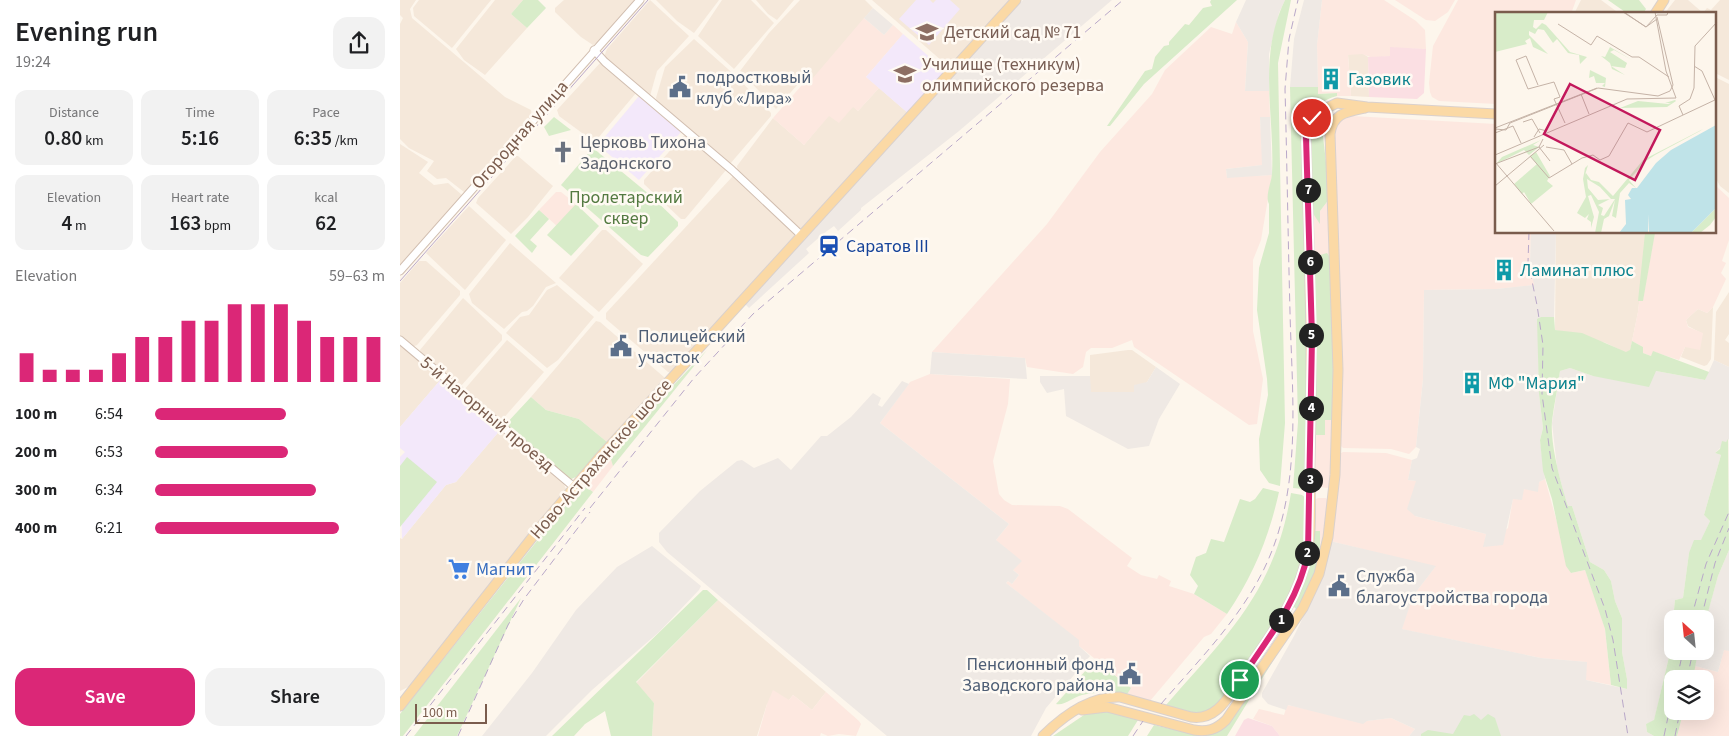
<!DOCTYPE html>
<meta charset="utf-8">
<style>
:root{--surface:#fff;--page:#f2f2f2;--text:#202124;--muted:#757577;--accent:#db2777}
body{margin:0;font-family:"Source Sans 3",sans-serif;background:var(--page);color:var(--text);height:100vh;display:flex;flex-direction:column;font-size:19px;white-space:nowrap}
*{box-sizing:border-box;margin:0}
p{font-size:16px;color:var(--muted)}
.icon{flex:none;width:28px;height:28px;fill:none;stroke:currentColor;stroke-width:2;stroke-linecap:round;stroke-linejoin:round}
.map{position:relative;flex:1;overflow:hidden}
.sheet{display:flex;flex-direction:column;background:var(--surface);width:400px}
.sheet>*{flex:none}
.needle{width:32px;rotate:333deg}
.tools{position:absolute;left:1264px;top:610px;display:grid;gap:10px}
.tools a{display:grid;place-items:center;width:50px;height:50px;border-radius:10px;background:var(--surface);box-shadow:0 5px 20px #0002;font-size:25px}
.scale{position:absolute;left:15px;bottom:12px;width:72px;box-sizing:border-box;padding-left:5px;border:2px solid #7a5c4d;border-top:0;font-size:14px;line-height:18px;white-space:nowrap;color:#7a5c4d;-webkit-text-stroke:4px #fffaf3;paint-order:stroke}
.pin{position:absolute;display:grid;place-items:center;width:42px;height:42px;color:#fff;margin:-21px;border:2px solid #fff;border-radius:50%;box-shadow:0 1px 5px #0007}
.km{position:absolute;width:25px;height:25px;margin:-12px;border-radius:50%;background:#222;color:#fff;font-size:14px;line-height:25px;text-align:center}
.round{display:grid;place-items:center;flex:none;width:52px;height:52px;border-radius:15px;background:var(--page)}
.head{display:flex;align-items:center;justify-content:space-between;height:85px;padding:0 15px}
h1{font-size:28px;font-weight:600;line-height:38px}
.stats{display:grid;grid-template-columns:repeat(3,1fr);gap:8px;height:85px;padding:5px 15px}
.stats div{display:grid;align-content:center;border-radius:12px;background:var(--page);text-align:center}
.stats b{font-size:21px;font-weight:600}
.stats small{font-size:14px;font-weight:400}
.stats p{font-size:14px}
.chart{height:140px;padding:10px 15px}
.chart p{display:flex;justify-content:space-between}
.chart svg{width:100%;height:90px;margin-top:5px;stroke:var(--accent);stroke-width:6}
.cta{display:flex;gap:10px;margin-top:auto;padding:10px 15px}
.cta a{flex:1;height:58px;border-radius:15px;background:var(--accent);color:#fff;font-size:20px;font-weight:600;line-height:58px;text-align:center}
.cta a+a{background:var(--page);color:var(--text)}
ul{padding:0 15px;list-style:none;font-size:16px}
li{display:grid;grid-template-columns:80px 60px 1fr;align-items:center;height:38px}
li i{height:12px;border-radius:6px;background:var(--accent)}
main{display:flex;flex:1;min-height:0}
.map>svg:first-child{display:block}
.residential{fill:#f5e8da}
.commercial{fill:#fde8e0}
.industrial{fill:#efe9e4}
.education{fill:#f3e8fa}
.medical{fill:#fbdfe3}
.green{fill:#d8ecc9}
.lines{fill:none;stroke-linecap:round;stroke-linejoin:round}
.minor-casing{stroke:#d1beb0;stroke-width:9}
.major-casing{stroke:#dad1cd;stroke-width:11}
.minor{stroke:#fff;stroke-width:7}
.major{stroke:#fbd9a5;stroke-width:9}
.tram{stroke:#b9a8c9;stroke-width:1}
.rail{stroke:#b9a8c9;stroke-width:1;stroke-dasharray:8 5;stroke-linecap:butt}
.route-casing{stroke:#fff;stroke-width:10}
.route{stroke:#db2777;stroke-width:6}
.labels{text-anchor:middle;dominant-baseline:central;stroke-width:5;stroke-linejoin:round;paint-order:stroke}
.education-label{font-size:18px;fill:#785e54;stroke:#fffaf3;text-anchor:start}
.service-label{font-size:18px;fill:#4e5e75;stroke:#fffaf3;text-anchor:start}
.culture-label{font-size:18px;fill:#0d838f;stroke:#fffaf3;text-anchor:start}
.street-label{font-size:18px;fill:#7a5c4d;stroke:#fffaf3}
.worship-label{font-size:18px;fill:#5b616d;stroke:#fffaf3;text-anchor:start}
.park-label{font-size:18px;fill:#537a41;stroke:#fffaf3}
.transit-label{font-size:18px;fill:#164399;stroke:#fffaf3;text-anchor:start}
.shop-label{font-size:18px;fill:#366cbe;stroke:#fffaf3;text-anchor:start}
.inset-road{fill:none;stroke:#c5b3a7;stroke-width:1}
.view{fill:#c2185b;fill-opacity:0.15;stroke:#c2185b;stroke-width:2.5}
.inset-edge{fill:none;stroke:#7a5c4d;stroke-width:2.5}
</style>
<main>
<section class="sheet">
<div class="head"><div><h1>Evening run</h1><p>19:24</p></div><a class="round"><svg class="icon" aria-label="share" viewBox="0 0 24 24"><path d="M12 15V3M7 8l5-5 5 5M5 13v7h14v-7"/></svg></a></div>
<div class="stats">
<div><p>Distance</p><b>0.80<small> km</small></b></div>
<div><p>Time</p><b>5:16</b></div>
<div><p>Pace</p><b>6:35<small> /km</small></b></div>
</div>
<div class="stats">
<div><p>Elevation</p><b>4<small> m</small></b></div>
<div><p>Heart rate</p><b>163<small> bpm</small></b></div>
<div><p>kcal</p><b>62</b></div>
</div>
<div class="chart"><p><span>Elevation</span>59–63 m</p>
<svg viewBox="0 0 160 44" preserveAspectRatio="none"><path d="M5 44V30M15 44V38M25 44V38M35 44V38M45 44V30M55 44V22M65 44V22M75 44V14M85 44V14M95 44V6M105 44V6M115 44V6M125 44V14M135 44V22M145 44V22M155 44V22"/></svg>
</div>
<ul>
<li><b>100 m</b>6:54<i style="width:57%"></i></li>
<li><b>200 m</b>6:53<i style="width:58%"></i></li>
<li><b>300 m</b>6:34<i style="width:70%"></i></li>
<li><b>400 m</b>6:21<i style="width:80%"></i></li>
</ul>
<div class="cta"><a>Save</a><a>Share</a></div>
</section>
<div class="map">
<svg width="1329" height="736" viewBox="0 0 1329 736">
<rect width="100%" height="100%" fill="#fdf6ec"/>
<!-- residential -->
<g class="residential">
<polygon points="0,0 16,0 10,9 12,18 105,97 131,110 132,118 68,192 64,192 46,178 37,179 27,171 34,161 9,148 0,139 0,24 3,18 0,15"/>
<polygon points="19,0 91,0 52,48 14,16 13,8"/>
<polygon points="95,0 123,0 111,14 127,28 85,75 64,60 56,49"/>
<polygon points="164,0 237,0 199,41 193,45 181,37 155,12 155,8"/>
<polygon points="250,0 289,36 257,71 250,96 204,57 207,49"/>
<polygon points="256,0 319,0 294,33 277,21"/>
<polygon points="322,0 351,0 374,23 334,69 298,36"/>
<polygon points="356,0 394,0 377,20 368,14"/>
<polygon points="400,0 465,0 473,8 412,80 406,75 376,109 340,71 369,33"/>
<polygon points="472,0 610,0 555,61 547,62 542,61"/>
<polygon points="1181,0 1201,0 1220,14 1174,14"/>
<polygon points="1275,0 1288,0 1303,13 1307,8 1311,10 1320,0 1329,0 1329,80 1315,73 1315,14 1264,14"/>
<polygon points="294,39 337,77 371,113 371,116 330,164 257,103 256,98 265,67"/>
<polygon points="962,53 968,57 969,97 951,96 948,54"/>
<polygon points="201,62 236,93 198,138 193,141 159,116 157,110"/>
<polygon points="1315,77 1329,84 1329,193 1320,186 1315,177"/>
<polygon points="479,88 509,114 402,230 399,230 338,173 337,166 373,118 404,145 429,115 453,106 458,111"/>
<polygon points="287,135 326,170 285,219 281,219 244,184 244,180 283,136"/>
<polygon points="0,144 28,162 19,173 34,185 48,183 62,195 62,198 0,269"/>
<polygon points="116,156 118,156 153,186 128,217 111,234 76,203 78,198"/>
<polygon points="333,176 393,231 395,237 272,373 268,372 206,319 206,313"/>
<polygon points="69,206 106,240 65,290 26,253"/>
<polygon points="202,230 206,230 243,264 199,312 159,278"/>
<polygon points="1156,233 1247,233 1238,312 1230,351 1226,353 1206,343 1155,330"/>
<polygon points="110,243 156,283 146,287 133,306 127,311 122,312 104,329 72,303 69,294"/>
<polygon points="19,261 26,261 60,291 60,295 17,345 12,347 0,337 0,283"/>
<polygon points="157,285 194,317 158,360 147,368 106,333 120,317 129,315 147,290"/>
<polygon points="1329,292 1329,334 1325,340 1329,343 1329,367 1314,360 1316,312"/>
<polygon points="63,298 102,335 102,340 60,387 21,355 20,350"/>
<polygon points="1313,307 1311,359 1307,365 1304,366 1281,357 1285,347 1303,334 1288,326 1286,320 1298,309 1307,313"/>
<polygon points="196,321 200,322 265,378 207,442 179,419 146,410 131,397"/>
<polygon points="107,340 144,372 101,421 64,390"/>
<polygon points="0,343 42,378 0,427"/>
<polygon points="728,350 732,350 756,367 747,382 734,392 690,392 690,355"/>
<polygon points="102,428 163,482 166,489 10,686 0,691 0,538 2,539 46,485 56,482"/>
<polygon points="318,600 426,692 412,710 393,695 389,700 367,704 357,736 252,736 254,703 236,683"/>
</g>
<!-- commercial -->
<g class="commercial">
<polygon points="922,0 984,0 1016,21 1025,30 1026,49 990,48 990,56 973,58 962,54 948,55 951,96 937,96 937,93 918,94 917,44"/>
<polygon points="995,0 1055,0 1048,12 1035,21 1026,20"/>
<polygon points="1058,0 1176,0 1171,14 1096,14 1096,104 1039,101 1032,97 1030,92 1029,83 1033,46"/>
<polygon points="464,18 484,35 493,25 503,34 466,77 479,88 458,111 453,107 439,123 429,116 404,145 373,118 409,77 412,79"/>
<polygon points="836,22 848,42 845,91 869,91 870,117 860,118 863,165 826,169 827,177 872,175 861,240 853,260 853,331 863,379 857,424 849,425 734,347 732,340 712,348 691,348 686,352 683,367 673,374 627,367 625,358 532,352 647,224 700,152 752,94 765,70 811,27 832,34"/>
<polygon points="952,116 1096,124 1096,232 1131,233 1130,262 1135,285 1096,289 1024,290 1023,379 1016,447 1009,454 991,449 943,448 939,444 933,134 940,121"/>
<polygon points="1316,186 1329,198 1329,240 1322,261 1326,263 1321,273 1326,279 1313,307 1307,313 1298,309 1286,320 1288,327 1303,333 1300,350 1285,347 1279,360 1254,352 1251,356 1243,353 1243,347 1232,341 1238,312 1247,233 1315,232"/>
<polygon points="156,192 161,192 176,204 157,226 139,210"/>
<polygon points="930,198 931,259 913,265 910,209 920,223 920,211"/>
<polygon points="530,374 610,379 608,404 593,461 599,494 604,500 612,505 660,506 668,509 732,558 727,566 741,575 757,579 759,575 771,581 769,586 794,594 827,614 811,634 804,637 750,701 727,694 731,688 679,646 678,640 606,583 608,581 612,584 619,575 613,570 596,540 609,524 480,423 510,382"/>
<polygon points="925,420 933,420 931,486 927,488 914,486 914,435"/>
<polygon points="943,452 986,453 1012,460 1008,480 1016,481 1015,516 1086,534 1084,547 1108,528 1113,498 1124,489 1145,479 1171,573 1185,570 1199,609 1205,629 1211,685 1186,680 1186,662 1141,658 1001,629 1013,596 1035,567 930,541 936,513 939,454"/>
<polygon points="209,453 213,466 193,492 182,484"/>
<polygon points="918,498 926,498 930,504 921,556 920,532 912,531 914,500"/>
<polygon points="1324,649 1329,651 1329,736 1277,736 1282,717 1285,718 1286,711 1305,711 1305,679 1293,679 1295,666 1318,672"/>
<polygon points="373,690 389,700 393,695 412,710 426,692 459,721 461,724 456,736 439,734 428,736 421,733 420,736 358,736 367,704"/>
<polygon points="887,705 966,721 991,718 1015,729 1009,736 880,736 872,726 853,719 859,709 884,715"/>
</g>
<!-- industrial -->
<g class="industrial">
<polygon points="623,0 712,0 559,131 461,208 461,210 438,231 434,226 423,234 406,249 409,253 349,308 345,304"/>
<polygon points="846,0 885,0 879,13 869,54 869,91 845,91 848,42 836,22"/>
<polygon points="904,0 922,0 917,45 918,87 890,87 894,39"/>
<polygon points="473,8 493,25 484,35 464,18"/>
<polygon points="860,117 870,117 872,175 827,178 826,169 862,165"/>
<polygon points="1131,233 1156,233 1154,317 1141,317 1138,320 1139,394 1143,428 1140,440 1145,479 1139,482 1138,492 1124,489 1122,500 1113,499 1103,545 1083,547 1086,534 1015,516 1007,509 1016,481 1008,480 1012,460 1017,458 1020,449 1016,447 1023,379 1024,290 1096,289 1134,285 1130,262"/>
<polygon points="532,352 625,358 627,379 530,374"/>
<polygon points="1314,360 1329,367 1329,439 1315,453 1321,455 1304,515 1310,521 1301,541 1289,553 1283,598 1275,600 1269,657 1254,721 1246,724 1247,732 1254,736 1009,736 1015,729 991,718 967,721 963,724 888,705 886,710 868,704 862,697 862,693 894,636 923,577 930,541 1036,566 1013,596 1002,629 1141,658 1187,662 1186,680 1227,689 1227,679 1222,652 1222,618 1215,601 1211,581 1204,570 1190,562 1172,506 1168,506 1164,494 1157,467 1152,423 1160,371 1170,368 1193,376 1256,371 1305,380"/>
<polygon points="756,367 780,384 759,419 749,446 728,449 666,416 664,389 647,393 640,382 640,376 690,376 691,392 734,392 734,385 747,382"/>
<polygon points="502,381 509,384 480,423 609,524 596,540 622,561 613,570 619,575 612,584 608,581 606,583 679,640 679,646 690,656 646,708 631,736 487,736 267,552 259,542 259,533 300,491 337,461 342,460 354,468 378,458 391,470 421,436 427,436 451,417 473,393 481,398 478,405 482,407"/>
<polygon points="252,546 301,586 299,590 259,632 192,690 146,736 82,736 132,673 176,610 217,567"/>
<polygon points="1329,550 1329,651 1324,650 1318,672 1295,666 1298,651 1305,651 1306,618 1318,576"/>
</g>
<!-- education -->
<g class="education">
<polygon points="516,0 530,0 533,3 536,0 550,0 560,9 529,45 499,19"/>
<polygon points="503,34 541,67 543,72 542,77 509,114 466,77"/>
<polygon points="239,96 241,96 281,132 239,180 198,145"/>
<polygon points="42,378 102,428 56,482 46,485 2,539 0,457 5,452 0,448 0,427"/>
</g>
<!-- medical -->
<g class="medical">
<polygon points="990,47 1026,49 1024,93 1017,99 969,97 968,57 990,56"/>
<polygon points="848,718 872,726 880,736 835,736 844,720"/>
</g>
<!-- green -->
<g class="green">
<polygon points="123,0 138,0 146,8 127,28 111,14"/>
<polygon points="811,0 837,0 744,84 710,126 707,126 745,71 752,69 755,57 764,46 769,45 769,42 785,24 789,25 803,8 812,6 810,2"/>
<path d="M885 0H891L878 63 885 423 880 486 869 483 860 470 859 439 868 395 867 379 857 310 859 268 869 233V204C865 196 871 184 872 174 875 114 857 58 885 0Z"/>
<polygon points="1208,0 1239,0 1246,9 1243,14 1228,14"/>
<path d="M890 87H918V94L937 93V96C923 99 913 109 907 121L909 337 906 485 903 489 893 488 898 422Z"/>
<polygon points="925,112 928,116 923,136 930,198 920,211 920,224 910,209 909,136 917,115"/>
<polygon points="154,117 171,130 149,136 144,127"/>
<polygon points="193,148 250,195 278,222 278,226 248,257 241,255 161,185"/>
<polygon points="176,204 199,226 171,256 147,235"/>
<polygon points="139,210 149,219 130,240 137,246 132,253 115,236"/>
<polygon points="1245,233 1255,233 1243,301 1238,301"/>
<polygon points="927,253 931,259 934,372 933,420 925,420 925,435 914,435 916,334 913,265 920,255"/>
<path d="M1141 317H1154L1155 330 1182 333 1226 352 1230 350 1232 341 1243 347V353L1251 356 1253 351 1309 372 1305 380 1256 371 1249 387 1193 376 1170 368 1160 371C1158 387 1154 404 1152 421 1150 444 1161 484 1168 506H1172L1190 562 1204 570 1211 581 1215 601 1222 618V652L1227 679V689L1211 685 1205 629 1185 570 1171 573 1166 566 1152 499 1143 471 1140 440 1143 428 1139 394 1137 319Z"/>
<polygon points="307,350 213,466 209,453"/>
<polygon points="131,397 146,410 179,419 207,442 176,477 169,480 105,425"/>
<polygon points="1328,439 1329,550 1318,576 1305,623 1305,619 1273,619 1275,600 1283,598 1289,553 1294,540 1301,540 1310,521 1304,515 1321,455 1315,453 1320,449 1322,441 1326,442"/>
<polygon points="7,457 37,482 0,527 0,466"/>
<polygon points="182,484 193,492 3,736 0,736 0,714"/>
<path d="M863 488 879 492C869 537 853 576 827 614L794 594 798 586 790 575 796 557 806 553 811 539 824 542 840 499 850 502 855 499Z"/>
<path d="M891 493 902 495 907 499C906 519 908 541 903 560 891 611 843 668 813 711L799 716 766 705C828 634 875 591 891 493Z"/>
<path d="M912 531H920C921 566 915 578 899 608L896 609 893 606Z"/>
<polygon points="303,590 307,590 318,600 236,682 254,703 252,736 211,736 205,711 185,724 174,736 152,736"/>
<polygon points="121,598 57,736 14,736"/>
<polygon points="1272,625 1272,651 1298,651 1293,679 1272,679 1272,711 1286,711 1285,718 1282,717 1277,736 1254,736 1247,732 1246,724 1254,720 1269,657"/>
<path d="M884 643 827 736H747L754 725C774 730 799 736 819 731Z"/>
<path d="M695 660 731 688 726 696C712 692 696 692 682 695 673 697 665 706 656 704Z"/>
<polygon points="707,710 738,720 728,736 653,736 684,715"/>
<polygon points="1074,714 1081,720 1088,714 1095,718 1101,736 1021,736 1021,734 1028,730 1053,734 1064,715 1070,716"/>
</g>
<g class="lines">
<!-- minor casing -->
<g class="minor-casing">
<g id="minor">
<polyline points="194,50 205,62 332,170 402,236"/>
<polyline points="0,271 240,0"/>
<polyline points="0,340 174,487"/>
</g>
</g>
<!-- major casing -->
<g class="major-casing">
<g id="major">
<polyline points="1255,14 1264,0"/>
<polyline points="0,706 138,530 199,458 616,0"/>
<path d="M682 710 707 707 794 730C807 732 816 730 826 720L903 608 919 574 928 537 935 475 938 370 930 134C933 113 946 112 965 108"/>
<path d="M643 736C664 715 690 696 720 697L791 717C818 721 829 695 843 676 867 640 894 606 905 564 914 531 909 492 910 458 913 351 909 244 906 137L909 123 916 113 937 103 967 107 1096 114"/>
</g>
</g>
<!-- minor -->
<use href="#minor" class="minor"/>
<!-- major -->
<use href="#major" class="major"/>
<!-- tram -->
<polyline class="tram" points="0,281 248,0"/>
<!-- rail -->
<g class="rail">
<polyline points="1129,232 1128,262 1137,305 1143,345 1142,394 1152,468 1205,609 1213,640 1228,736"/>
<polyline points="190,508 294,378 353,314 723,0"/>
<polyline points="1291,619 1306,564 1329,512"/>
<polyline points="1301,619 1315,563 1329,528"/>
<polyline points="1277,679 1283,651"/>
<polyline points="1287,679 1293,651"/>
<path d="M761 704C798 661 839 620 864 569 903 489 892 397 890 312 888 237 887 163 885 89L889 39 898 0"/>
<polyline points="6,736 185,508"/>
<polyline points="58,736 108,625 124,599 190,512"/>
<polyline points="733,736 743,721"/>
<polyline points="1264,736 1272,698"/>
<polyline points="1275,736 1280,711"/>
</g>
</g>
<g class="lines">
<!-- route casing -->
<g class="route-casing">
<path id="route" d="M840 680C867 640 899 601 908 552L912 337 906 137 912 118"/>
</g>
<!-- route -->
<use href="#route" class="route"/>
</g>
<!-- icons -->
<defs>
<g id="school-bare" transform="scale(1.725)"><path d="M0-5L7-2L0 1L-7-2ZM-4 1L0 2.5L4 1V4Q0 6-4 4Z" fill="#8d6e63" stroke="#fffaf3" stroke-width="2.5" paint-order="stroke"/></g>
<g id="university-bare" transform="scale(1.725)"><path d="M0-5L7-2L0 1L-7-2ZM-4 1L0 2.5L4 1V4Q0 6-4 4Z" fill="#8d6e63" stroke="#fffaf3" stroke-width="2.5" paint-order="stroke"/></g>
<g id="building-bare" transform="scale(1.725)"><path d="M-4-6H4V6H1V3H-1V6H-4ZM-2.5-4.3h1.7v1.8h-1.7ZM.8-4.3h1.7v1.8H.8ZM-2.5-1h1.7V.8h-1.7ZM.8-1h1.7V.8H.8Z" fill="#0f9aa8" stroke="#fffaf3" stroke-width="2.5" paint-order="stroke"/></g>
<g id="civic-bare" transform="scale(1.725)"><path d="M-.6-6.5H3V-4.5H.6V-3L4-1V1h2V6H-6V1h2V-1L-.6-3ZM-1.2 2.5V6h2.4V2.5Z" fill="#5c6f8a" stroke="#fffaf3" stroke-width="2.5" paint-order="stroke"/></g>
<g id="church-bare" transform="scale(1.725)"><path d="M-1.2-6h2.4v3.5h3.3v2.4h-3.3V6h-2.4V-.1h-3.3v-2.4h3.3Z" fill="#6b7280" stroke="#fffaf3" stroke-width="2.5" paint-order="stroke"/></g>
<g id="station-bare" transform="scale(1.725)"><path d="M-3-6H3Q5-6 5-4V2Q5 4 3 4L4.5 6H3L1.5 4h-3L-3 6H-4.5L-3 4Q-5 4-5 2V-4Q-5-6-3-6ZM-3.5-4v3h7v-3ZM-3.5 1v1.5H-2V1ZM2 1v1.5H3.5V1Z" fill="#1a4fb4" stroke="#fffaf3" stroke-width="2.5" paint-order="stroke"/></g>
<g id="supermarket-bare" transform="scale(1.725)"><path d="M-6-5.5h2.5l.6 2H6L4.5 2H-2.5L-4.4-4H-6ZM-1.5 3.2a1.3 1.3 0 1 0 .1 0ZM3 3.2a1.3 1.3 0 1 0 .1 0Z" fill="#3f7fe0" stroke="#fffaf3" stroke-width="2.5" paint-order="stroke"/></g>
</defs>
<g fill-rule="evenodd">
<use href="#school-bare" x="527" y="32"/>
<use href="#university-bare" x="505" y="74"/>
<use href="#building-bare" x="931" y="79"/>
<use href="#civic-bare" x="280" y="87"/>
<use href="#church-bare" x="163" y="152"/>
<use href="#station-bare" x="429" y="246"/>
<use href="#building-bare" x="1104" y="270"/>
<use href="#civic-bare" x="221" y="346"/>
<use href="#building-bare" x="1072" y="383"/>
<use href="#supermarket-bare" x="59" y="569"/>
<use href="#civic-bare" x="939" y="586"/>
<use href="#civic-bare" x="730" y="674"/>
</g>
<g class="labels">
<!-- education labels -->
<g class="education-label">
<text x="544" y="32">Детский сад № 71</text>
<text x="522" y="64">Училище (техникум)<tspan x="522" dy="21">олимпийского резерва</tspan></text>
</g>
<!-- service labels -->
<g class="service-label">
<text x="296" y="77">подростковый<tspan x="296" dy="21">клуб «Лира»</tspan></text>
<text x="238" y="336">Полицейский<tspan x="238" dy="21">участок</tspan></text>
<text x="956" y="576">Служба<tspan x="956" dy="21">благоустройства города</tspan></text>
<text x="714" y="664" text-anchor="end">Пенсионный фонд<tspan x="714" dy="21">Заводского района</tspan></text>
</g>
<!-- culture labels -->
<g class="culture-label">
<text x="948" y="79">Газовик</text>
<text x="1120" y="270">Ламинат плюс</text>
<text x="1088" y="383">МФ "Мария"</text>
</g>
<!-- street labels -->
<g class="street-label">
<text transform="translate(120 135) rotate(-49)">Огородная улица</text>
<text transform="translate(87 414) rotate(40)">5-й Нагорный проезд</text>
<text transform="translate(201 459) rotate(-49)">Ново-Астраханское шоссе</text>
</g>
<!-- worship labels -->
<g class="worship-label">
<text x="180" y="142">Церковь Тихона<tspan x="180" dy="21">Задонского</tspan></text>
</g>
<!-- park labels -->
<g class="park-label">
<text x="226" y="197">Пролетарский<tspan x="226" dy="21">сквер</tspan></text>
</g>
<!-- transit labels -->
<g class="transit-label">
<text x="446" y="246">Саратов III</text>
</g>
<!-- shop labels -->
<g class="shop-label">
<text x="76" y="569">Магнит</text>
</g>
</g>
<!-- overview -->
<g transform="translate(1095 12)">
<rect width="221" height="221" fill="#fdf6ec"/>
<path d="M0 0H53L49 8H39L38 15 41 17 47 11 51 13 75 40 92 45 85 52 84 43 73 41 62 27 58 31 49 18 43 17 40 22 34 19V23L53 42 38 35 35 26 30 29 32 32 0 40ZM115 35 137 48 119 38 115 40 132 51 130 56 116 54 130 63 129 67 130 63 117 57 115 51 106 44 110 45ZM95 58 111 66 110 75 107 74 110 71H101L99 64 94 66ZM180 88 181 89 172 95 125 96 143 89 173 92 176 91H170ZM208 117 205 119 160 143 151 149 134 168 141 176 134 171 125 181 121 206 117 204 120 188 114 204 109 207 106 221H100L104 200 96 183 93 184 99 205 96 216V210L92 207 94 202 90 206 82 201 91 185 88 167 90 156 93 153 90 163 91 161 96 168 104 170 118 184 148 148ZM92 167 105 175 116 187 103 188 93 176ZM115 187H120L109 204 106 203 108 196 103 193ZM46 128 38 133 44 135 34 143 29 138 1 152 7 145ZM41 140 55 164 52 169 58 174 36 192 29 180 27 182 19 172 42 152 35 144ZM221 196V205L215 213 205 221H196Z" fill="#d8ecc9" fill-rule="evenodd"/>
<path d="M221 113V196L196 221H154V202L153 221H124L131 212 130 188 136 187 133 183 137 176H142L161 151 176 138Z" fill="#bfe3e8"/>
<path class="inset-road" d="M128 0 151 15 162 3H172L173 0M129 0 151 15 162 7M63 12 96 33 102 24 137 45H144L174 65M199 54 207 59 220 88M43 73 31 44 21 48 33 77 59 70 65 85 59 87 70 111M86 82 94 102M188 103 184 94 195 87 199 76 200 34 222 10M28 110 37 107 45 121M0 116 102 76M0 117 11 118 15 111 103 76 163 84 175 79 178 73 162 5M0 121 18 114 26 131M39 125 44 117 52 119M44 135 55 149M51 135 69 138 77 152M0 143 132 87 181 86 171 59 160 0M35 144 54 166 87 146 98 143 105 148 114 144 133 111 152 120 222 87M0 150 59 219M0 152 44 135 48 127M0 174 49 133"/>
<path class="view" d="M75 72 165 118 140 168 49 122Z"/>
<rect width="221" height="221" class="inset-edge"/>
</g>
</svg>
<div class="tools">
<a><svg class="needle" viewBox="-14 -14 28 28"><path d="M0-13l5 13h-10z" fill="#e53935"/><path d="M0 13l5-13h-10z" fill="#757577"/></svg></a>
<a><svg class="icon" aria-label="layers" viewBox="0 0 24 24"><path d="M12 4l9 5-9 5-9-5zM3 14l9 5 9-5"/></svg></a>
</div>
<div class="scale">100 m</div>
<div class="pin" style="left:840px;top:680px;background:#1e9e55"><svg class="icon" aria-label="arrive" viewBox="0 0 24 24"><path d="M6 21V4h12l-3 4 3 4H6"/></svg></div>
<div class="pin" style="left:912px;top:118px;background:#d93025"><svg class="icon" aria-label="check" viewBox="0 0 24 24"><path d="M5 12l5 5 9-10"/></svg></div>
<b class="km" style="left:881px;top:620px">1</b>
<b class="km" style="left:907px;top:553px">2</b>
<b class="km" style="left:910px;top:480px">3</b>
<b class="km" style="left:911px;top:408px">4</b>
<b class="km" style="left:911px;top:335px">5</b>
<b class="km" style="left:910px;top:262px">6</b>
<b class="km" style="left:908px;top:190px">7</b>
</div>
</main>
